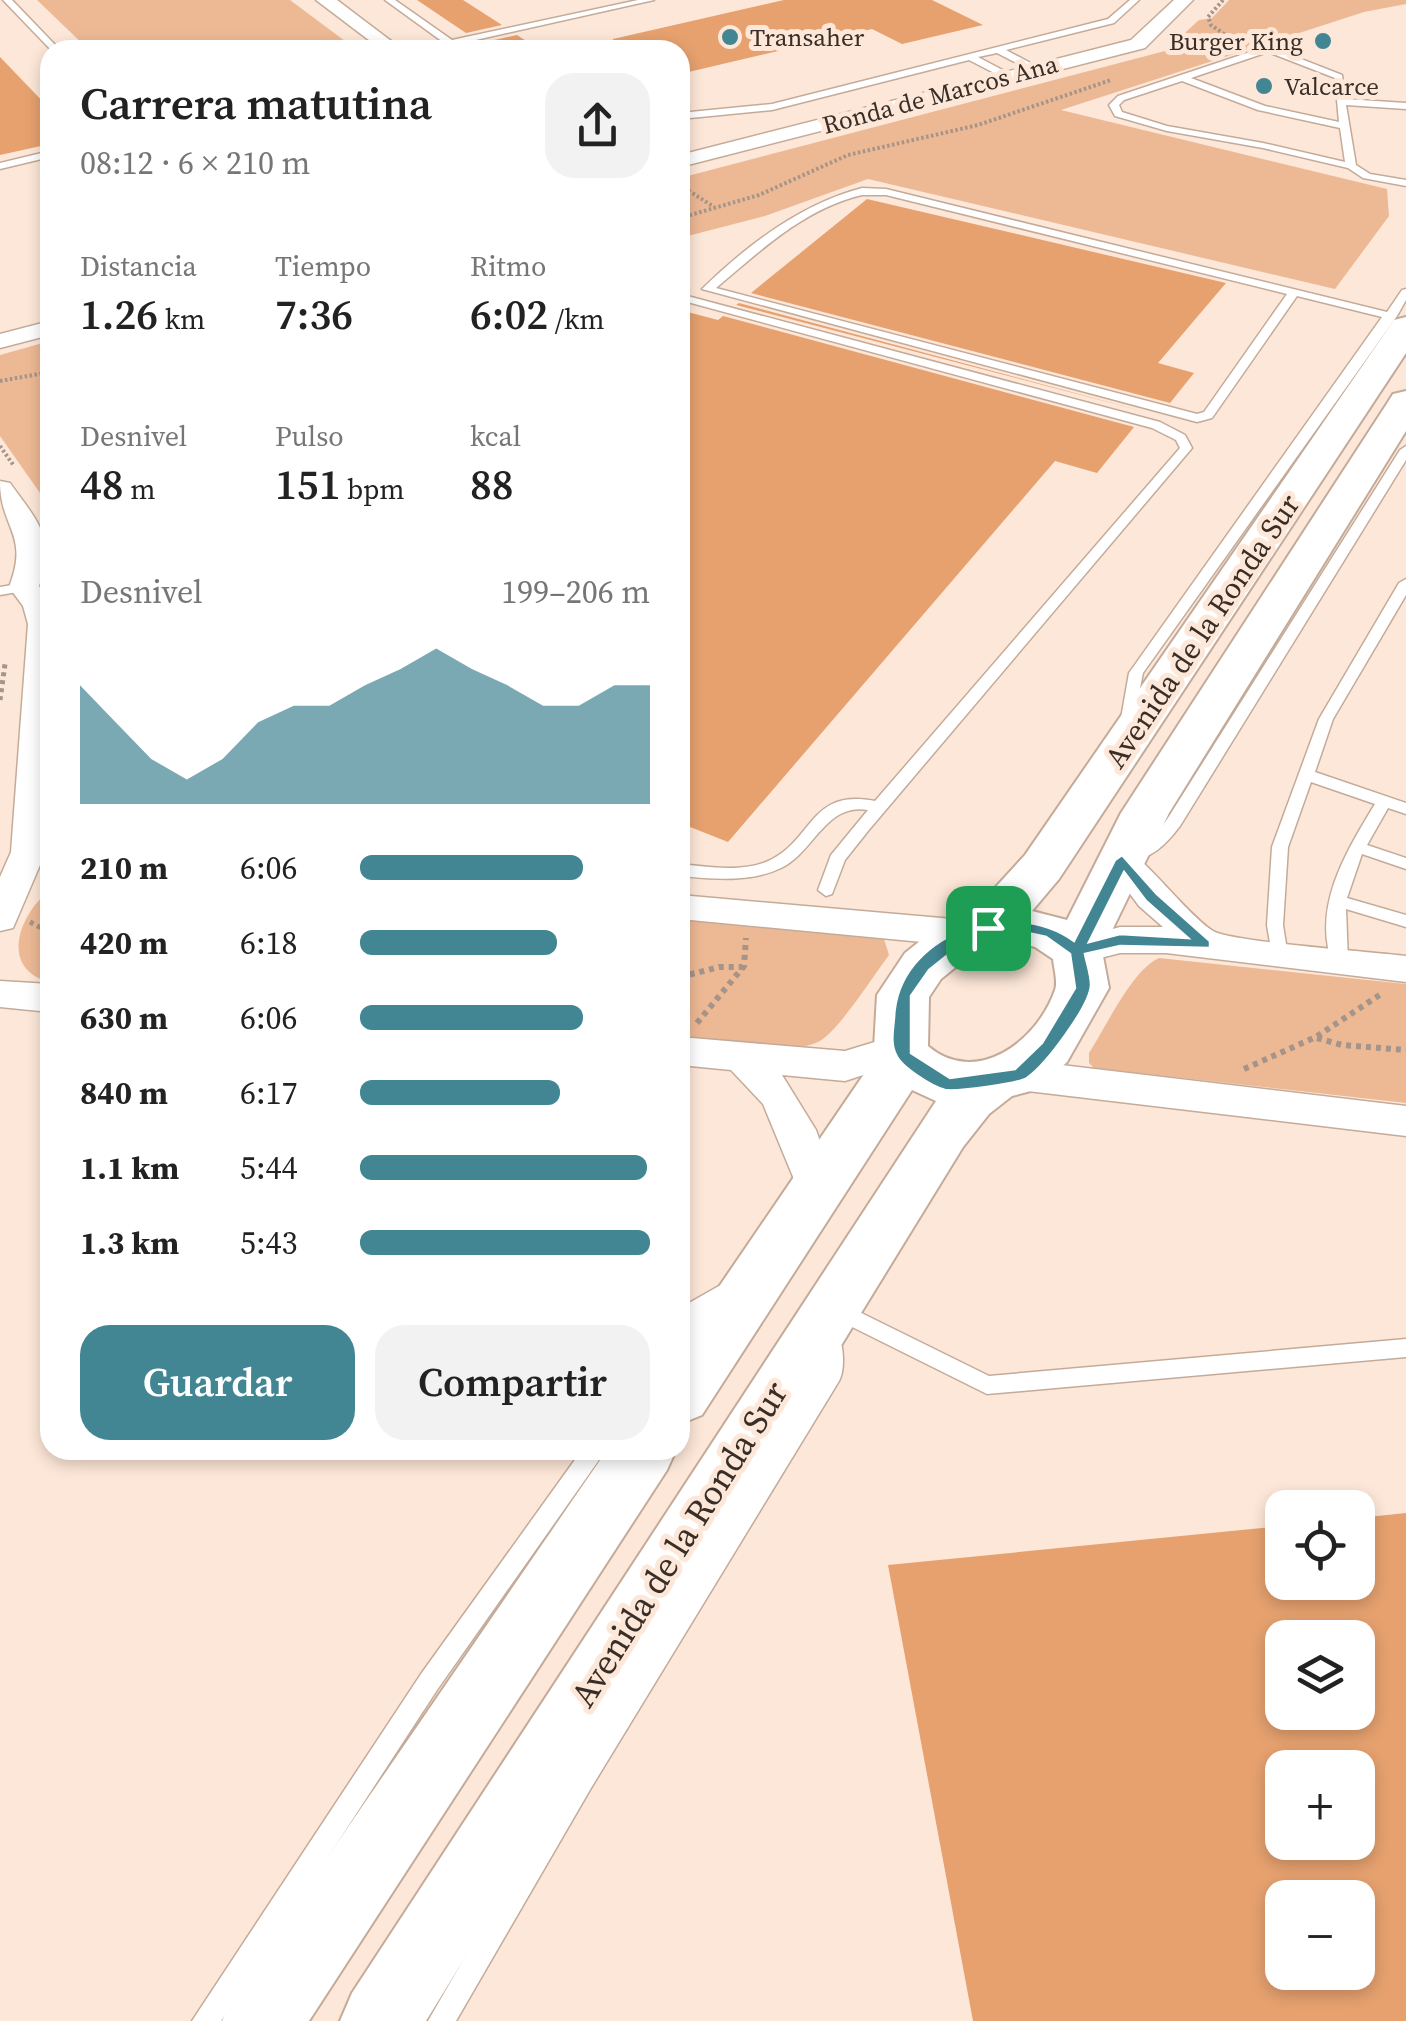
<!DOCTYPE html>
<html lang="es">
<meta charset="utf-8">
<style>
:root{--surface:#fff;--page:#f2f2f2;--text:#222;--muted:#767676;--accent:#428694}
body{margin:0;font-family:"Source Serif 4",serif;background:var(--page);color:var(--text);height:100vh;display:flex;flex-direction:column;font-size:38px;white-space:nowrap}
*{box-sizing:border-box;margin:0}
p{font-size:32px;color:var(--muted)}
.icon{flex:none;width:55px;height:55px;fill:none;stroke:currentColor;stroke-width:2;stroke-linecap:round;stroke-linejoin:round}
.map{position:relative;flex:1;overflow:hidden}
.drawer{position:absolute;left:40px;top:40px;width:650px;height:1420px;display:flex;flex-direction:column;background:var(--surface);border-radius:30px;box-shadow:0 5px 15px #0003}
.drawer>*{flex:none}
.controls{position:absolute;left:1265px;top:1490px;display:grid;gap:20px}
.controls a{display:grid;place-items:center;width:110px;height:110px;border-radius:20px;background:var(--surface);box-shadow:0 5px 15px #0003;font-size:50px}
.pin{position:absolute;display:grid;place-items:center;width:85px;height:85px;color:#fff;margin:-42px;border-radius:20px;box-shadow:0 5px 15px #0006}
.round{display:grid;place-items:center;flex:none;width:105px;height:105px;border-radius:30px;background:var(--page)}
.summary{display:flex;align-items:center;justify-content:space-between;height:170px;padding:0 40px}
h1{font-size:45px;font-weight:600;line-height:75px}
.metrics{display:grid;grid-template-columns:repeat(3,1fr);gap:15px;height:170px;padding:10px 40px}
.metrics div{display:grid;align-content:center}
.metrics b{font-size:42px;font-weight:600}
.metrics small{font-size:28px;font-weight:400}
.metrics p{font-size:28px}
.chart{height:280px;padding:20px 40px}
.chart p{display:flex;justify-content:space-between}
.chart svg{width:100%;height:180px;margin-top:10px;fill:var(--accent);opacity:.7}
.action{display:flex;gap:20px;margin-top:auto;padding:20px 40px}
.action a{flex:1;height:115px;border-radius:30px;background:var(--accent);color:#fff;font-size:40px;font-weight:600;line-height:115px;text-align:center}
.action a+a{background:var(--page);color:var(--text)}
ul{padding:0 40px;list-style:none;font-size:32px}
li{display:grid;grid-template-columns:160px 120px 1fr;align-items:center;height:75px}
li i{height:25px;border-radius:12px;background:var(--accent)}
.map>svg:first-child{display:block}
.green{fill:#edb995}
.building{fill:#e6a16f;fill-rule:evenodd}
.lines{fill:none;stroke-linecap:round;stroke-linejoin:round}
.service-casing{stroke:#c4ab99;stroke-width:3}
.minor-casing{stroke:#c4ab99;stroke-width:3}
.secondary-casing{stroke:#c4ab99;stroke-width:4}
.path-far2{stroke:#a59489;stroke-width:4;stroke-dasharray:2.5 2.5;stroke-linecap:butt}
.path-far1{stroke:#a59489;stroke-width:5;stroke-dasharray:4 4;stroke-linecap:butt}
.path{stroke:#a59489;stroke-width:6;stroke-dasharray:5 5;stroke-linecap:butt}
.service{fill:#fff;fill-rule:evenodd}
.minor{fill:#fff;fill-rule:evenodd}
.secondary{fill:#fff;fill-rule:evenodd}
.route{fill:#428694;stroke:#fff;stroke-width:2.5;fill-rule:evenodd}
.poi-dot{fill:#428694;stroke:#fde7d8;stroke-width:4}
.labels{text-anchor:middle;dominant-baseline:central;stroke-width:10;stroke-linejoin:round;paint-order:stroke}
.far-poi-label{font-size:25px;fill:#382e27;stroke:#fde7d8;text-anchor:start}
.far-street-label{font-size:25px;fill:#382e27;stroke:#fde7d8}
.street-label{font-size:30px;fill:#382e27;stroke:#fde7d8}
.near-street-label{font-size:35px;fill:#382e27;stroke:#fde7d8}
</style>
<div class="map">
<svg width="1406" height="2021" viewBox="0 0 1406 2021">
<rect width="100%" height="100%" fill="#fde7d8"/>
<!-- green -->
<g class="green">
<polygon points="37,0 290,0 357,50 89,50"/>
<polygon points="1229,0 1406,0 1406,4 1364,12 1061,110 1387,189 1389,216 1335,289 868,179 765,216 680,238 680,178 1165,51 1199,20 1212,18"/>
<polygon points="50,341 50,487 40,493 0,436 0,355"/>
<path d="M50 890V982C0 970 17 916 50 890Z"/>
<path d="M680 920 871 933 884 939 889 955C874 975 839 1030 820 1041 790 1058 715 1040 680 1036Z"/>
<path d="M1159 958 1406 984V1103L1094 1068 1089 1063V1053C1106 1027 1132 970 1159 958Z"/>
</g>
<!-- building -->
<g class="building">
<polygon points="417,0 463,0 502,25 466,33"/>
<polygon points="784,0 932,0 983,25 902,44 872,29 680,74 680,50 614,50 613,39"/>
<polygon points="517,35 540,50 491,50 481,43"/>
<polygon points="0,57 50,109 50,144 0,155"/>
<polygon points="867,199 1226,283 1158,363 1194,373 1170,403 751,293"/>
<polygon points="739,303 1146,412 736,305"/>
<polygon points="680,310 718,320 723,316 1134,427 1097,473 1055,461 728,842 680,823"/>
<path d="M1406 1513V2021H973L888 1565 1282 1526V1582H1358V1518ZM1282 1638H1358V1712H1282ZM1282 1768H1358V1842H1282ZM1282 1898H1358V1972H1282Z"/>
</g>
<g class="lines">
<!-- service casing -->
<g class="service-casing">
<g id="service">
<polygon points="3,0 12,0 60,50 51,50"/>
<path d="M385 0H395L452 40 638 0H654L458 44 454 48C443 44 425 50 413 50L443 42Z"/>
<polygon points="1130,0 1139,0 1114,23 1006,50 1038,67 1038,71 1032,71 997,53 978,57 1010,74 1010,78 1004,78 969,60 772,110 680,119 680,113 772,104 1108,19"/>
<path d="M1268 46 1342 75 1345 99 1406 103V109L1346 105 1356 165 1370 174 1406 180V186L1363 178 1348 168 1263 148 1167 131 1115 116 1109 105 1118 96ZM1268 52 1335 78 1339 122 1265 106 1191 78ZM1182 81 1258 110 1340 128 1345 162 1263 143 1167 126 1122 112 1119 105 1124 100Z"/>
<polygon points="50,151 50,157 0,169 0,163"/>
<path d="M862 188 886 189 1387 312 1402 290 1406 289V300L1397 316 1143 673 1132 727 1127 729 1120 724 1129 673 1382 317 1297 296 1212 418 1197 422 702 289C747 245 801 204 862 188ZM862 195H886L1287 294 1204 412 1197 414 716 288C761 250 804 209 862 195Z"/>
<path d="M680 294 1160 422 1185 435 1192 448 868 831 845 860 832 894 826 896 818 890 831 855 868 810C826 802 814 852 781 868 750 883 713 879 680 876V864C707 867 740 872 766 862 815 841 808 788 875 801L1180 448 1176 440 1152 428 680 300Z"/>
<path d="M1406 446V460L1180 826C1167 843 1150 862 1126 860L1124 856 1126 852 1153 839 1168 818 1400 450Z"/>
<path d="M1406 579V595L1333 719 1315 772 1406 803V814L1388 808 1367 845 1406 858V869L1362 854 1347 898 1406 915V927L1346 909 1348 961 1345 965H1333C1311 908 1346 852 1375 804L1311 782 1288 847 1283 925 1288 957 1285 961H1273L1267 925 1272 847 1319 719 1399 583Z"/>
<polygon points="24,583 29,584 29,590 0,595 0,587"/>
<path d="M726 1282 733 1284 736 1290C728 1302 713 1305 702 1316 693 1325 692 1335 680 1341V1316L689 1303Z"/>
<polygon points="835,1300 989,1376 1406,1339 1406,1357 987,1394 828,1315 825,1309 828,1303"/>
<path d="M831 1332 838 1335C844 1346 845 1370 839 1381L591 1788 456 2021H428L573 1770 822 1374 821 1341 824 1335Z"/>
<polygon points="582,1450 606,1450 437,1690 221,2021 192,2021 421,1674"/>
</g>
</g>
<!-- minor casing -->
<g class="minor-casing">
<g id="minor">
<polygon points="316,0 337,0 403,50 382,50"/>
<polygon points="1174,0 1193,0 1145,48 680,167 680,155 1131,40"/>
<polygon points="50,321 50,335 0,348 0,334"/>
<path d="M0 481 10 483C37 521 57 538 39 586L50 601 46 842H50V866L40 865 13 928 0 931V877L11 852 28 624 23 606 9 587C30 534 0 529 0 481Z"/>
<path d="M1122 848C1143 854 1186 914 1213 931 1231 942 1375 952 1406 956V982L1166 953H1120L1077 964 1064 960 1059 951 1064 942 1120 927H1163L1139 906 1105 860 1110 852Z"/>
<polygon points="680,895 964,920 977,924 982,933 977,942 964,946 680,919"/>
<polygon points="0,981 50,984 50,1012 0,1007"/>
<polygon points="901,1034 915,1038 920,1048 915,1058 845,1081 782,1075 816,1130 837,1189 831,1201 817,1205 803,1201 763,1104 731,1070 680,1065 680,1037 845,1051"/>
<polygon points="1019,1060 1406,1106 1406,1136 1019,1090 1005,1085 1000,1075 1005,1065"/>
</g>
</g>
<!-- secondary casing -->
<g class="secondary-casing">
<g id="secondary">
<path d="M1406 317V353L1059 879 1032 911 1067 920 1121 813 1388 402 1393 394 1406 391V431L1169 813 1102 951 1109 988 1067 1062 1038 1089 1012 1096 989 1114 963 1147 426 2021H340L352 1993 936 1101 912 1090 702 1415 680 1424V1344L877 1055 874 1048 877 995 905 953 946 920 971 914 1025 855 1394 320ZM1019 943 1035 947 1053 959C1054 969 1058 982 1055 990 1037 1042 976 1087 928 1046L929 997 941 979 978 949Z"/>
<polygon points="607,1450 676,1450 667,1470 309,2021 222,2021 234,1993"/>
</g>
</g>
<!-- path-far2 -->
<g class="path-far2">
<polyline points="1223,0 1208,17 1211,25 1227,36 1228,43"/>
<polyline points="680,185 714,207"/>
<polyline points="680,218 759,195 848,155 978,125 1111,80"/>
<polyline points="0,381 50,372"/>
<polyline points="0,446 14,466"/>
</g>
<!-- path-far1 -->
<g class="path-far1">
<polyline points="0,700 5,664"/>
<polyline points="30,922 49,932"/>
</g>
<!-- path -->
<g class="path">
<polyline points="44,929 50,932"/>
<polyline points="680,977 719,967 742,967"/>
<polyline points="697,1023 744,966 746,938"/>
<polyline points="1317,1038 1342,1045 1406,1050"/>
<polyline points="1244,1069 1316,1037 1381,994"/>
</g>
<!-- service -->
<use href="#service" class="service"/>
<!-- minor -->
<use href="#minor" class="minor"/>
<!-- secondary -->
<use href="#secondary" class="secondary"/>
</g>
<!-- route -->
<path class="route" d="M1122 855 1157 894 1210 941V948L1120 946 1085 954C1087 964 1091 975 1091 985 1090 1006 1046 1065 1027 1078 1018 1084 956 1092 945 1090 932 1087 901 1067 896 1055 890 1044 893 1030 894 1018 897 934 1010 895 1074 941L1115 860ZM1124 872 1146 901 1188 938 1120 934 1089 942ZM1019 931 1046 937 1070 954 1075 988 1042 1043 1015 1069 950 1078 911 1053V996L929 970 969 938Z"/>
<!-- markers -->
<g class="poi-dot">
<circle cx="730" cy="37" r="10"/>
<circle cx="1323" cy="41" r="10"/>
<circle cx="1264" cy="86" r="10"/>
</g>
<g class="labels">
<!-- far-poi labels -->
<g class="far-poi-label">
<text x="750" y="37">Transaher</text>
<text x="1303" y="41" text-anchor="end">Burger King</text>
<text x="1284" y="86">Valcarce</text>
</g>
<!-- far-street labels -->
<g class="far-street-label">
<text transform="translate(940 94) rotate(-15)">Ronda de Marcos Ana</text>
</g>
<!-- street labels -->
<g class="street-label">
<text transform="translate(1202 631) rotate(-56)">Avenida de la Ronda Sur</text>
</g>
<!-- near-street labels -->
<g class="near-street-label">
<text transform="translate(679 1544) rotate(-58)">Avenida de la Ronda Sur</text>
</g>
</g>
</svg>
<div class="controls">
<a><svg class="icon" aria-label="locate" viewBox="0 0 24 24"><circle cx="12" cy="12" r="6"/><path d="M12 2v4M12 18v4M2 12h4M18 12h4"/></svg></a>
<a><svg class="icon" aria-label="layers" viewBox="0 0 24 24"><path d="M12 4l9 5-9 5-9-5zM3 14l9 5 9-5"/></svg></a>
<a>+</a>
<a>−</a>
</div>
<div class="pin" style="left:988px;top:928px;background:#1e9e55"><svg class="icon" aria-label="arrive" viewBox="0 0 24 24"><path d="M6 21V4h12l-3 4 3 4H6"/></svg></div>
<section class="drawer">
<div class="summary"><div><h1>Carrera matutina</h1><p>08:12 · 6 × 210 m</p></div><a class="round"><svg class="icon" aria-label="share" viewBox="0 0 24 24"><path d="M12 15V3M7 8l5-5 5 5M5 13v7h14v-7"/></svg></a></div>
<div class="metrics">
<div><p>Distancia</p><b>1.26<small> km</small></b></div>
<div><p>Tiempo</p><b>7:36</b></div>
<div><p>Ritmo</p><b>6:02<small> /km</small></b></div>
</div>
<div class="metrics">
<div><p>Desnivel</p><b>48<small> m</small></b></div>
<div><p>Pulso</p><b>151<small> bpm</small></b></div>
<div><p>kcal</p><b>88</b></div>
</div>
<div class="chart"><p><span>Desnivel</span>199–206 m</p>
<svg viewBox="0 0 160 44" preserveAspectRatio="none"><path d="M0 44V15L10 24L20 33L30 38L40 33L50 24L60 20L70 20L80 15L90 11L100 6L110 11L120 15L130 20L140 20L150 15L160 15V44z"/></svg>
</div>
<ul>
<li><b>210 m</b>6:06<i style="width:77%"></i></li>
<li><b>420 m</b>6:18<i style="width:68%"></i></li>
<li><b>630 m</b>6:06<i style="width:77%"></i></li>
<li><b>840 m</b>6:17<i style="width:69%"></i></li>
<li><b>1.1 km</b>5:44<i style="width:99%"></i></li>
<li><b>1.3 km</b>5:43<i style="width:100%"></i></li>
</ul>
<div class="action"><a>Guardar</a><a>Compartir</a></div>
</section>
</div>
